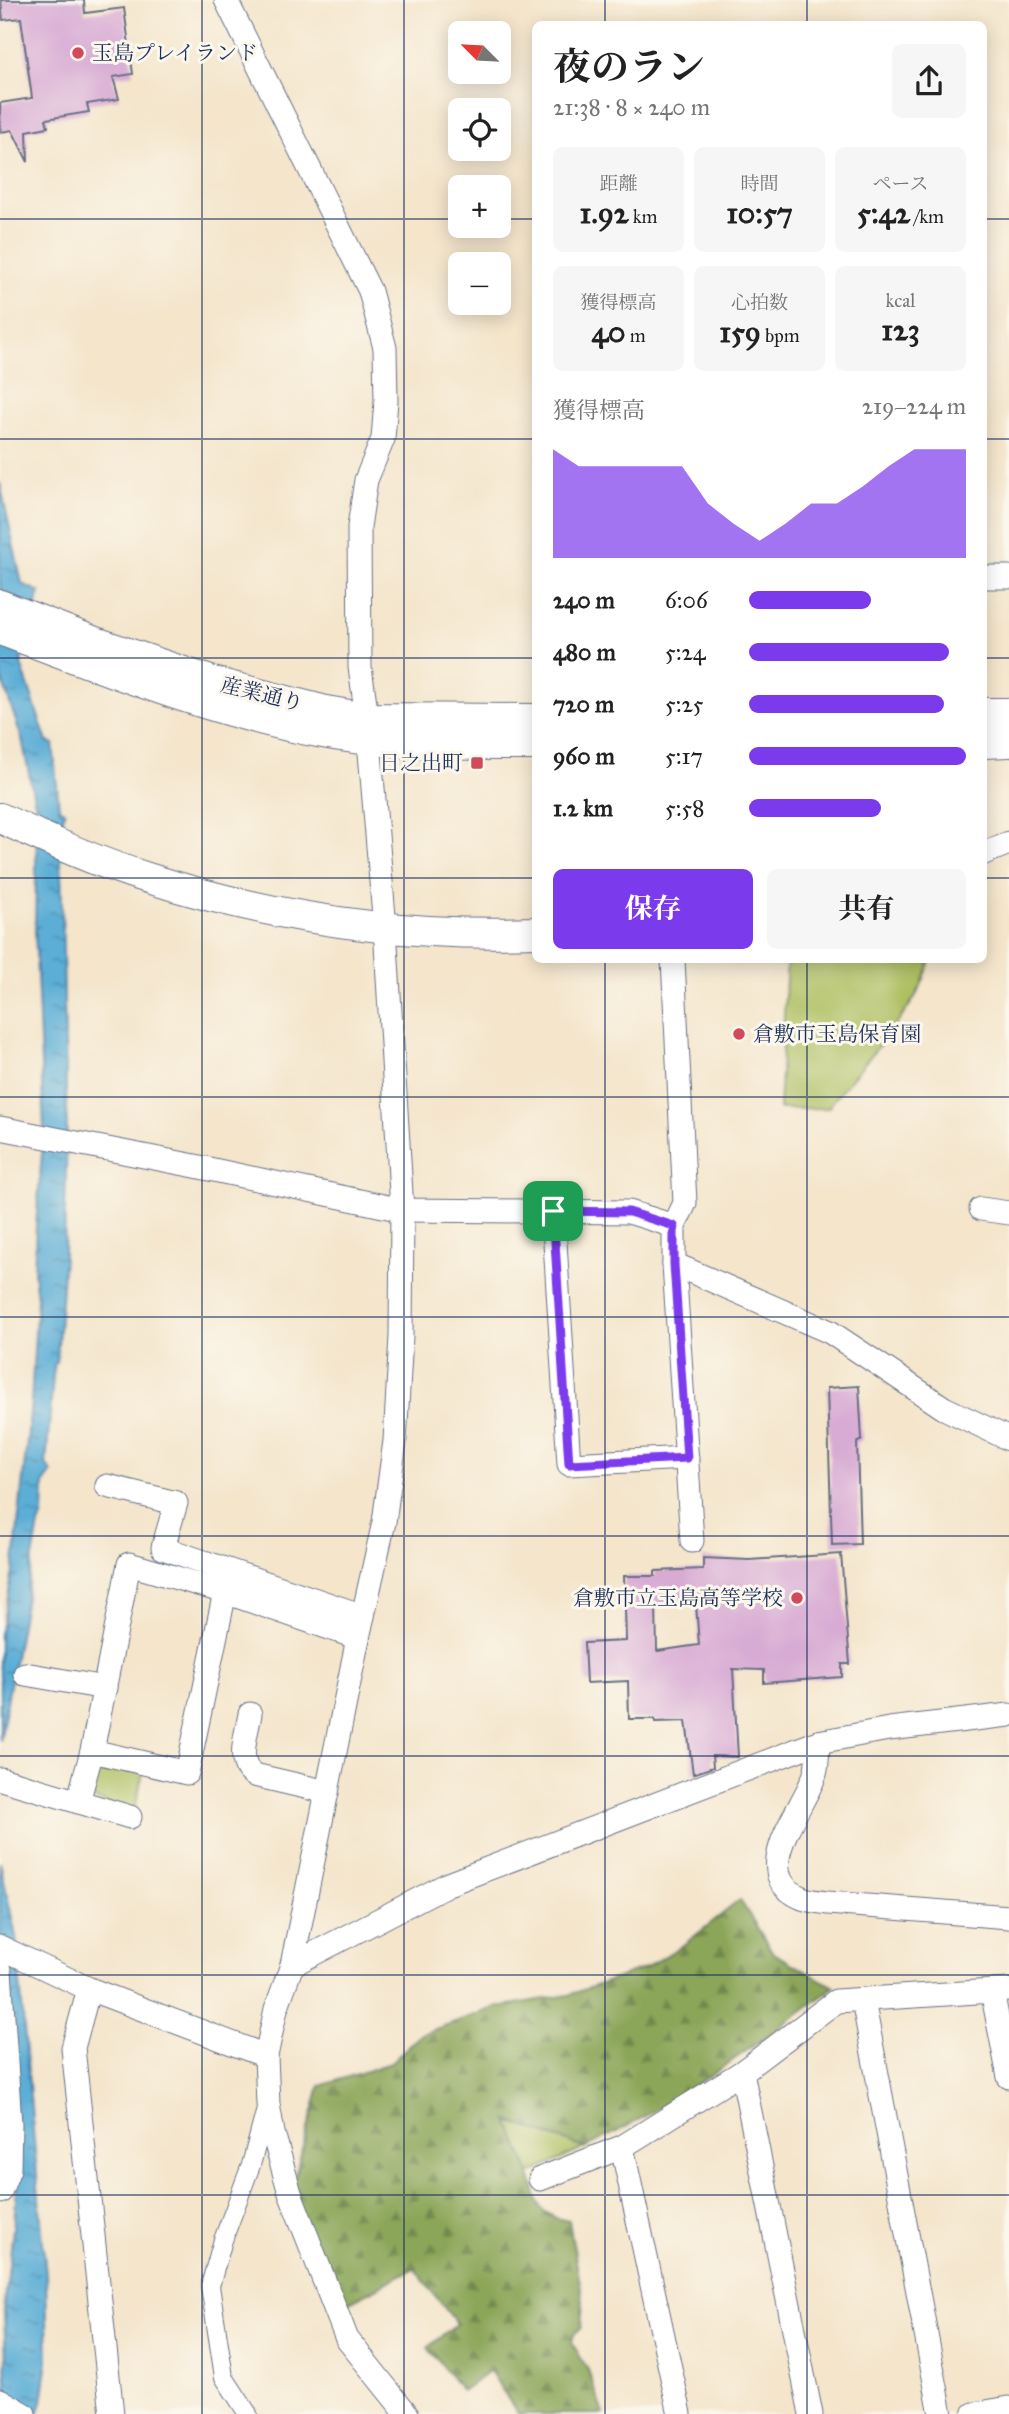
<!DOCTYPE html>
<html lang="ja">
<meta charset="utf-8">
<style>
:root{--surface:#fff;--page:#f6f6f6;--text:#222;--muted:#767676;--accent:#7c3aed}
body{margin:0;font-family:"IM FELL Great Primer","Noto Serif JP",serif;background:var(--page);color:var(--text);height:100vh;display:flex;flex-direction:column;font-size:26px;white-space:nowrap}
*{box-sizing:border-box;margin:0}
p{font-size:23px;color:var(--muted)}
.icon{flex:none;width:38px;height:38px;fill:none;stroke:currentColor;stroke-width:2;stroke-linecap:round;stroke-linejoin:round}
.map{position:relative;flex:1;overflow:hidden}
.panel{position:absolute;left:532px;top:21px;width:455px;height:942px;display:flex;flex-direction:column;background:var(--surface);border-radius:10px;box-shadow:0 4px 18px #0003}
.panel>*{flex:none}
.needle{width:46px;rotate:294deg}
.tools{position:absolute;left:448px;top:21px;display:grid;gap:14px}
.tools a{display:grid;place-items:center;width:63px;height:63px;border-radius:10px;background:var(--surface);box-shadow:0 4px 18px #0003;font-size:35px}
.pin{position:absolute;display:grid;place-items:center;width:60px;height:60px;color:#fff;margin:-30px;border-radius:14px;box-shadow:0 4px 10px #0006}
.round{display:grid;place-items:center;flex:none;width:74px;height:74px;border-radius:10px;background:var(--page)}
.headline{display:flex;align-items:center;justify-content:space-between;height:119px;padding:0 21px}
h1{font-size:38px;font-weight:700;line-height:52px}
.stats{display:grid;grid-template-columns:repeat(3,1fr);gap:10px;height:119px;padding:7px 21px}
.stats div{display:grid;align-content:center;border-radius:10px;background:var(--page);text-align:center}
.stats b{font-size:30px;font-weight:700}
.stats small{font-size:19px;font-weight:400}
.stats p{font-size:19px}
.chart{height:196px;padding:14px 21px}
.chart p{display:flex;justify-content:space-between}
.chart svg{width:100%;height:126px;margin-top:7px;fill:var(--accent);opacity:.7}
.button{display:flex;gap:14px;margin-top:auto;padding:14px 21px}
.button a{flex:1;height:80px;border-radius:10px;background:var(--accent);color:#fff;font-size:28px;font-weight:700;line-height:80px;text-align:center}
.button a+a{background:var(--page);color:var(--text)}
ul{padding:0 21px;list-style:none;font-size:23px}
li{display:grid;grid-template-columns:112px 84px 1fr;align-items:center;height:52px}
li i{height:18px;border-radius:9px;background:var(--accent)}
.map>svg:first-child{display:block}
.green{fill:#afc063;stroke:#657860;stroke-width:2}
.forest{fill:url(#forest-firs);stroke:#536a5c;stroke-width:2}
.water{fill:url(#water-ripples);stroke:#3b6e9a;stroke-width:2}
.building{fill:#d8abd4;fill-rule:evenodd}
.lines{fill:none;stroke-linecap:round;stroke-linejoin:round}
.pedestrian-casing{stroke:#676f84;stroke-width:20}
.minor-casing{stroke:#676f84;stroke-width:25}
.tertiary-casing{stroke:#676f84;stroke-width:32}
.pedestrian{stroke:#fff;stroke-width:18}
.minor{stroke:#fff;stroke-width:23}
.tertiary{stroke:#fff;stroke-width:30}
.route-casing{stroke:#fff;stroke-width:14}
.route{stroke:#7c3aed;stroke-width:9}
.grid{fill:none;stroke:#1b2f5e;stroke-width:2;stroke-opacity:0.55}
.poi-dot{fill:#d1495b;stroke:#fbf7ec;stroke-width:2.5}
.labels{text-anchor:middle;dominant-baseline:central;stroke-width:6;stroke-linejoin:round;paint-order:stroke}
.poi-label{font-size:21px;fill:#1b2f5e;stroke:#fbf7ec;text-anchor:start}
.street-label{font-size:21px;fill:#1b2f5e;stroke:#fbf7ec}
</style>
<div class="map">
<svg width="1009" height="2414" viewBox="0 0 1009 2414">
<defs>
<pattern id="forest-firs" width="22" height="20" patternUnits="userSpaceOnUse" patternTransform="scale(1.75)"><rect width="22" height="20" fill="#8ba659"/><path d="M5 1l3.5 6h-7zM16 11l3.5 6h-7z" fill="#71884d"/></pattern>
<pattern id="water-ripples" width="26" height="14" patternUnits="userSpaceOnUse" patternTransform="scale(1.75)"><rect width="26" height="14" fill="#5baed6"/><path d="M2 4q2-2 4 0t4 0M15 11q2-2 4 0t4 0" fill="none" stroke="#4a8eb1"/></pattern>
</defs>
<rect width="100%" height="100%" fill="#fbf7ec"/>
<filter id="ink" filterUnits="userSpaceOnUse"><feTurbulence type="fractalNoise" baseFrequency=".0143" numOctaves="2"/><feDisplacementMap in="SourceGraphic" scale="14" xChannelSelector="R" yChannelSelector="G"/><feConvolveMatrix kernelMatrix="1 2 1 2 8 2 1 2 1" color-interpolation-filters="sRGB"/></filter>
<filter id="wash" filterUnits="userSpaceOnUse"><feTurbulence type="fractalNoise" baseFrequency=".00686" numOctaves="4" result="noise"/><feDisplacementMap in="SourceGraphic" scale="28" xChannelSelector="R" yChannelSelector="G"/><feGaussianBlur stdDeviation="1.57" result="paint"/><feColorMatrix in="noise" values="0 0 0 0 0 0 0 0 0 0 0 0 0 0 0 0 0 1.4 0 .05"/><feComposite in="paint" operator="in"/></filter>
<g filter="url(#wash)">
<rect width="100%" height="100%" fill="#f4e5cb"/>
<!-- green -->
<g class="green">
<path d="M787 959H932C927 969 924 980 919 990 895 1033 857 1068 828 1108L779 1109Z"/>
<polygon points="106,1760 144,1769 134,1812 94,1799 89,1790 99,1765"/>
<polygon points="508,2121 585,2148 530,2174"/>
</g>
<!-- forest -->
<path class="forest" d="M740 1900 773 1953 834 1987C755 2046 674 2105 585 2148L508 2121 530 2174 538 2202 544 2211 556 2218 569 2221 583 2300 581 2328 574 2334 572 2343 588 2370 604 2414H518L490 2371 462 2391 428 2348 457 2324 414 2268 340 2307 290 2193 320 2086 391 2063 421 2034 497 2007 569 1995 646 1968 686 1943Z"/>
<!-- water -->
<g class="water">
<polygon points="0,483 22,584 40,592 33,614 27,618 21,664 47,742 53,743 59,808 65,812 62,822 61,864 67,1131 64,1256 57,1361 54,1365 46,1464 52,1472 44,1483 43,1515 39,1525 0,1741 0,1634 13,1572 31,1403 37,1298 34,1274 36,1225 44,1129 35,931 37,813 22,739 0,674"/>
<polygon points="0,1862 16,1937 46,2276 48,2360 42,2402 38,2414 0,2414 0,2402 7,2388 4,2311 16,2201 13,2088 0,1934"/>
</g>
<g id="blocks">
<!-- building -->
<g class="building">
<polygon points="1,0 84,0 85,13 124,8 133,74 113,77 119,99 87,104 89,112 46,119 48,127 27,131 28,162 12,130 1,132 0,103 32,98 21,18 3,20"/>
<polygon points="859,1386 862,1440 857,1443 860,1544 832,1545 827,1388"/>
<path d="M841 1554 850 1664H842V1677L764 1683V1670L733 1669 738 1757 712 1756 713 1767 693 1774 686 1721 656 1722 655 1719H629L628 1681 586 1683 584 1643 626 1641 624 1576H655V1571L703 1569V1558L749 1560ZM696 1604 699 1645 657 1651 656 1606Z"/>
</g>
</g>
</g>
<g filter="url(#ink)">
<use href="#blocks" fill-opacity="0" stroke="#676f84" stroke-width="2"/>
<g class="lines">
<!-- pedestrian casing -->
<g class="pedestrian-casing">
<polyline id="pedestrian" points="248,2414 224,2377 210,2286 223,2240 251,2165 266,2109"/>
</g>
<!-- minor casing -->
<g class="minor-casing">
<g id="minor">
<polyline points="226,0 370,291 385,348 386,401 383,439 366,480 359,527 360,667 367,718 385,928 402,1210 401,1336 395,1441 384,1522 358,1638 292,1965 276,2009 266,2056 268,2104 273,2133 290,2193 347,2339 407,2414"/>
<polyline points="984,577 1009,577"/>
<polyline points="984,853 1009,843"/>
<polyline points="673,959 685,1203 674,1226 674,1264 830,1332 944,1408 1009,1439"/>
<polyline points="0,1128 195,1166 402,1210 629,1212 674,1226"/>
<polyline points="981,1209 1009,1213"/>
<polyline points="553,1211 569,1464 687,1458"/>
<polyline points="674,1264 692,1541"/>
<polyline points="107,1486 176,1503 163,1548 363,1616"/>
<polyline points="25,1674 105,1688"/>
<path d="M250 1714C247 1733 235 1763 254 1775L327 1792"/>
<path d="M818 1742C817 1752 818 1765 815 1774 804 1809 745 1874 802 1898 809 1901 820 1902 828 1903L1009 1917"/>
<polyline points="92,1751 187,1773 225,1592"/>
<polyline points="1,1779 130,1817"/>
<polyline points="78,1802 92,1751 129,1564 225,1592 358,1638"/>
<polyline points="0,1947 89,1989 266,2056"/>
<polyline points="292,1965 448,1884 818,1742 889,1729 1009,1715"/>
<polyline points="0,1970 10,2124 9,2169 0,2192"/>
<polyline points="89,1989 73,2048 112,2414"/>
<polyline points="992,1991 1009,2077"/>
<polyline points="863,2000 941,2414"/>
<polyline points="742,2072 811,2414"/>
<polyline points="622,2147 680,2414"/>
<polyline points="540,2179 622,2147 742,2072 836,2001 1009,1990"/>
<polyline points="0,2400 24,2414"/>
<polyline points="974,2414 1009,2408"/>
</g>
</g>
<!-- tertiary casing -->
<g class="tertiary-casing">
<g id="tertiary">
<polyline points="0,605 95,642 213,682 326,711 367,718 536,719"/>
<path d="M0 630C106 669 212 713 323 733 392 746 466 745 536 745"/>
<polyline points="984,713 1009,713"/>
<polyline points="984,743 1009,742"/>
<path d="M0 818C48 840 98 863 148 878 273 918 404 937 536 932"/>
</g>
</g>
<!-- pedestrian -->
<use href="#pedestrian" class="pedestrian"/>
<!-- minor -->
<use href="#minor" class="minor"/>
<!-- tertiary -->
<use href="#tertiary" class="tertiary"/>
</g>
</g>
<g class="lines" filter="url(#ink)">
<!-- route casing -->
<g class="route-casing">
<polygon id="route" points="553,1211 629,1212 674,1226 674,1264 687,1458 569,1464"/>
</g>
<!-- route -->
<use href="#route" class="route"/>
</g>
<!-- grid -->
<path class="grid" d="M202 0V2414M404 0V2414M605 0V24M807 0V24M0 219H460M499 219H536M984 219H1009M0 439H536M984 439H1009M0 658H536M984 658H1009M0 878H536M984 878H1009M605 959V2414M807 959V2414M0 1097H1009M0 1317H1009M0 1536H1009M0 1756H1009M0 1975H1009M0 2195H1009"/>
<!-- markers -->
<g class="poi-dot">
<circle cx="78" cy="53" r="7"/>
<rect x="470" y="756" width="14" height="14" rx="3.5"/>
<circle cx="739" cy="1034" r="7"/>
<circle cx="797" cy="1598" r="7"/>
</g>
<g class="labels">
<!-- poi labels -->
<g class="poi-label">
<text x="92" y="53">玉島プレイランド</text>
<text x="463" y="763" text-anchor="end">日之出町</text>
<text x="753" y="1034">倉敷市玉島保育園</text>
<text x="783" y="1598" text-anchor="end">倉敷市立玉島高等学校</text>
</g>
<!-- street labels -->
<g class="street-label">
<text transform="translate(262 694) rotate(14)">産業通り</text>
</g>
</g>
</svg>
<div class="tools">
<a><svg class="needle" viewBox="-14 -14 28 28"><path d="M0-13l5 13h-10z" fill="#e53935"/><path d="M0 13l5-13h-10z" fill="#767676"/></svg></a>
<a><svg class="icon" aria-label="locate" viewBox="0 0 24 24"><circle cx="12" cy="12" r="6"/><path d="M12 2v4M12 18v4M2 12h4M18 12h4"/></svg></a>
<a>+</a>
<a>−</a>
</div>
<div class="pin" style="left:553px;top:1211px;background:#1e9e55"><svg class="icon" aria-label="arrive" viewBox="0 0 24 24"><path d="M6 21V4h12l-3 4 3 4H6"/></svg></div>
<section class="panel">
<div class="headline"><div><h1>夜のラン</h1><p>21:38 · 8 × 240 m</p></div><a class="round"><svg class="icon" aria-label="share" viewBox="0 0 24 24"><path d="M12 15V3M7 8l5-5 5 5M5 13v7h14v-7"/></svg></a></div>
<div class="stats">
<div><p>距離</p><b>1.92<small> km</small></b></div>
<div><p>時間</p><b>10:57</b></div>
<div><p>ペース</p><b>5:42<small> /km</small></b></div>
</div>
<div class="stats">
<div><p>獲得標高</p><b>40<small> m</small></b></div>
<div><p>心拍数</p><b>159<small> bpm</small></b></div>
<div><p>kcal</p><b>123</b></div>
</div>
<div class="chart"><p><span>獲得標高</span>219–224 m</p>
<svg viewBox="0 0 160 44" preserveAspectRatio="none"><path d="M0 44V6L10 12L20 12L30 12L40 12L50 12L60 25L70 32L80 38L90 32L100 25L110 25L120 19L130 12L140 6L150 6L160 6V44z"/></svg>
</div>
<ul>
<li><b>240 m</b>6:06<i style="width:56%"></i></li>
<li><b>480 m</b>5:24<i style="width:92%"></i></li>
<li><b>720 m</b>5:25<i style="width:90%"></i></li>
<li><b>960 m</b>5:17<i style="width:100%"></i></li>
<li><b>1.2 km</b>5:58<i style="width:61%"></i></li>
</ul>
<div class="button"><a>保存</a><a>共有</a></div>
</section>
</div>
